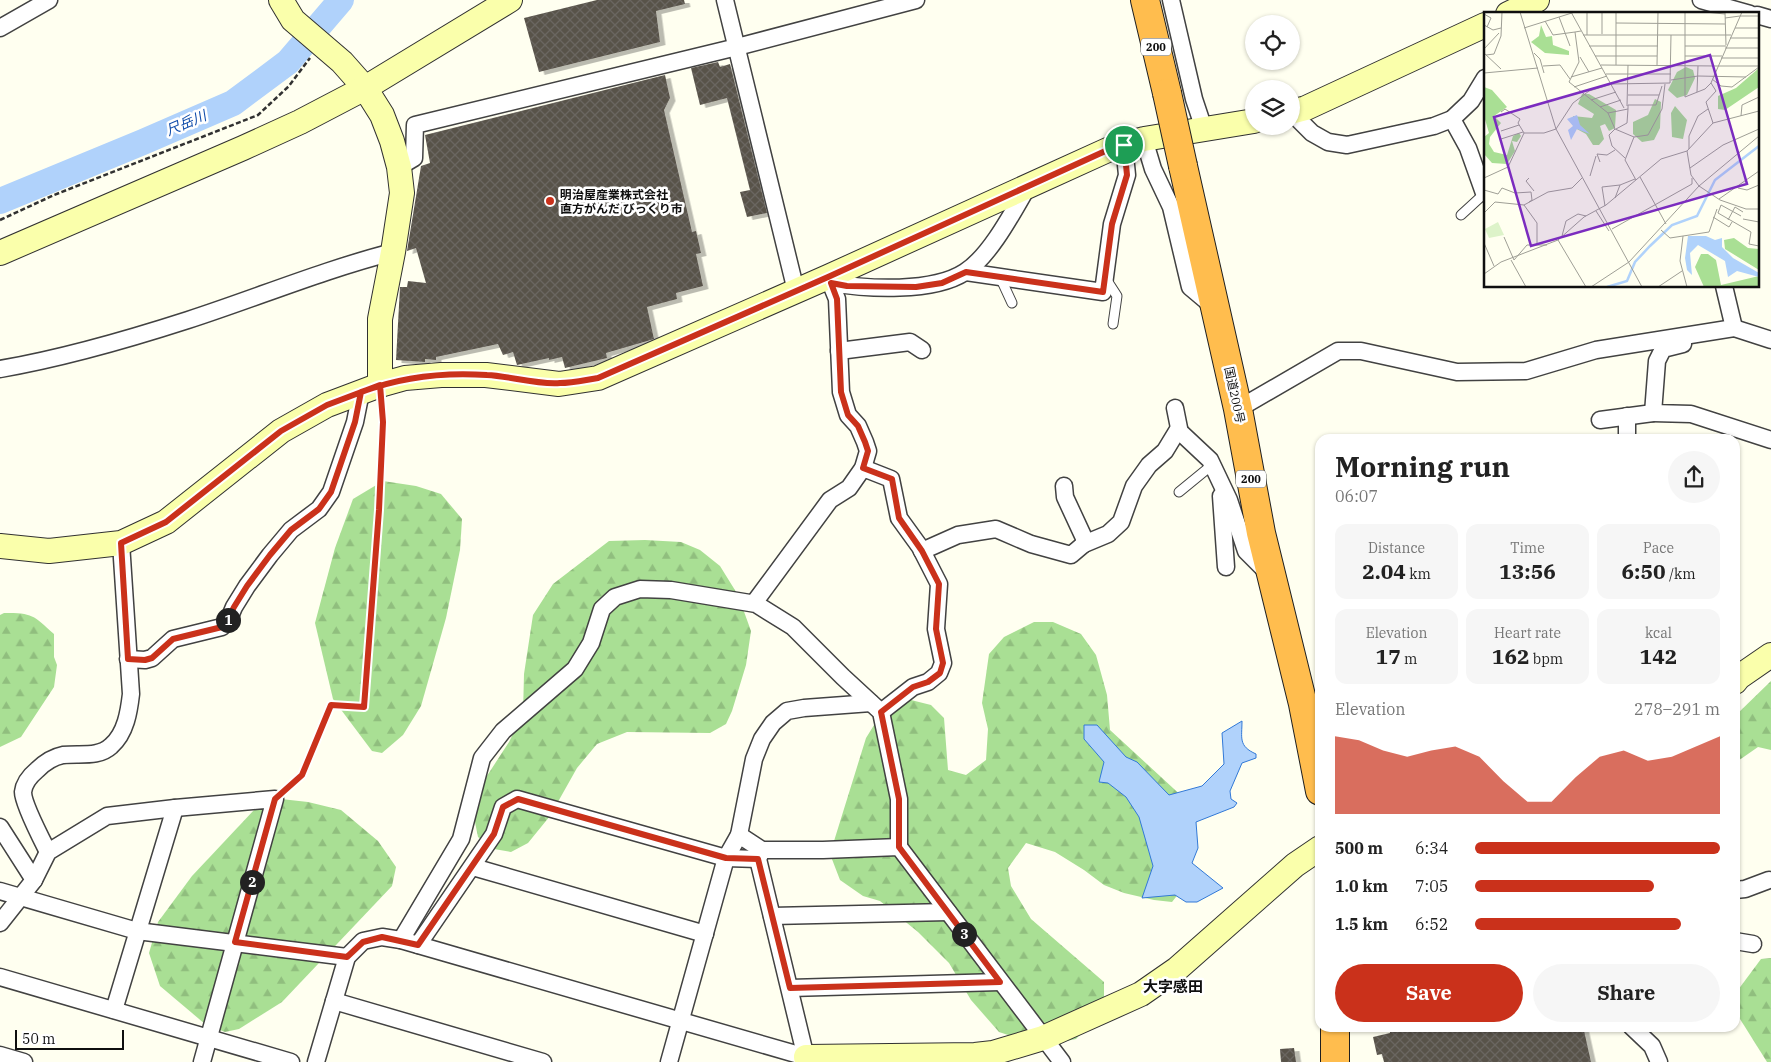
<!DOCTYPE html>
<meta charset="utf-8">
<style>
:root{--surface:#fff;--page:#f6f6f6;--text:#222;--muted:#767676;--accent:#ca311b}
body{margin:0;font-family:"IBM Plex Serif","Noto Sans JP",serif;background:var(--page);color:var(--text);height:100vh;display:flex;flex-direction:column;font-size:19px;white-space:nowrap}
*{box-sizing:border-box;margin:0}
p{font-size:16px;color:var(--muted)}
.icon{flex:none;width:28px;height:28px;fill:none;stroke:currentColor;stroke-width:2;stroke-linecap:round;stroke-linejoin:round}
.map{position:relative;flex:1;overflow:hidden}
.sheet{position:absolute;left:1315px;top:434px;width:425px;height:598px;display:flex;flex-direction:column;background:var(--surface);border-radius:15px;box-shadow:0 1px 4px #0004}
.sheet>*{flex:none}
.fabs{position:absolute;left:1245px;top:15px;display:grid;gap:10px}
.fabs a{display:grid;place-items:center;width:55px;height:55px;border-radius:50%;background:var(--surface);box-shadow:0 1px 4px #0004;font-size:25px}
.scale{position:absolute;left:15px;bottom:12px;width:109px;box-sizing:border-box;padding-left:5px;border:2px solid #0f0f0f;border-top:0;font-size:14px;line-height:18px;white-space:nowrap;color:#0f0f0f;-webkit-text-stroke:4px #fff;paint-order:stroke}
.pin{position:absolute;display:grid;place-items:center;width:42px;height:42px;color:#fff;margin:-21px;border:2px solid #fff;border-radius:50%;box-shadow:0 1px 5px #0007}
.km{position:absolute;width:25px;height:25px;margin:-12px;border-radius:50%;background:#222;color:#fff;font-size:14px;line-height:25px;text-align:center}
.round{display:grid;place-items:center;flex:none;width:52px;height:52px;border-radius:26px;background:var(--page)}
.summary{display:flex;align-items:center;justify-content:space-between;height:85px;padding:0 20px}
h1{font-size:28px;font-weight:700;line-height:38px}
.stats{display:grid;grid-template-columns:repeat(3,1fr);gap:8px;height:85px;padding:5px 20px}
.stats div{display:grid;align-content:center;border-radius:12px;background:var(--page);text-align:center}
.stats b{font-size:21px;font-weight:700}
.stats small{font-size:14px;font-weight:400}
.stats p{font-size:14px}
.chart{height:140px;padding:10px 20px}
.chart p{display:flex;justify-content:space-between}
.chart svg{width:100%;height:90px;margin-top:5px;fill:var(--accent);opacity:.7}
.primary-button{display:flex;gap:10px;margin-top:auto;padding:10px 20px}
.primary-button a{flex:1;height:58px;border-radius:30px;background:var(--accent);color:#fff;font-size:20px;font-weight:700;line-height:58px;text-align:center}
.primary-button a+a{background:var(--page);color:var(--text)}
ul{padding:0 20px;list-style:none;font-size:16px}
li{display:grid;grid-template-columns:80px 60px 1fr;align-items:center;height:38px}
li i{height:12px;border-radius:6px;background:var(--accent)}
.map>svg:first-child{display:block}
.forest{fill:url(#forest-firs)}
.water{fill:#b0d2fb;stroke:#3279d7}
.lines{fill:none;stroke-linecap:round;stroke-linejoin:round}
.river{stroke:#b0d2fb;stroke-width:26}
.building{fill:url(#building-cross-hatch);filter:url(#shadow)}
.lane-casing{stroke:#424242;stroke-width:11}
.street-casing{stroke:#424242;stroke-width:19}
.secondary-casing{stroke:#313131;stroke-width:26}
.highway-casing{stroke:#202020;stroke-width:30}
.path{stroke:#313131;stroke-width:2.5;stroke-dasharray:5 2.5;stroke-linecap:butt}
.lane{stroke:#fff;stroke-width:9}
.street{stroke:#fff;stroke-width:16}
.secondary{stroke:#faffab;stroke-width:24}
.highway{stroke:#ffbd4e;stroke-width:28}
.highway-bridge-casing{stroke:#202020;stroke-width:30;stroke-linecap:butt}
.highway-bridge{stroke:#ffbd4e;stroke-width:28}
.route-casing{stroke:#fff;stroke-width:10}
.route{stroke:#ca311b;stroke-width:6}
.poi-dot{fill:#ca311b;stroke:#fff;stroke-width:2}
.labels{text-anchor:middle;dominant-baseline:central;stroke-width:5;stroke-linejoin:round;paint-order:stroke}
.shield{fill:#fff;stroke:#575757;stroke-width:1}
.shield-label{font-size:11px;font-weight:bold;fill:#0f0f0f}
.poi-label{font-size:12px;font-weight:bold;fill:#0f0f0f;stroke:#fff;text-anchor:start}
.street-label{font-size:12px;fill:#0f0f0f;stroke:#fff}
.water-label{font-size:14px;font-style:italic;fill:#0e4baa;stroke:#fff}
.quarter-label{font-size:15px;font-weight:bold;fill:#0f0f0f;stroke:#fff}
.inset-river{fill:none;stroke:#b0d2fb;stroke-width:2.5}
.inset-road{fill:none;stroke:#9f9f96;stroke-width:1}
.view{fill:#7b2cbf;fill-opacity:0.15;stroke:#7b2cbf;stroke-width:2.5}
.inset-edge{fill:none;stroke:#0f0f0f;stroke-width:2.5}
</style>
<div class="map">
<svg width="1771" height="1062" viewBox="0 0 1771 1062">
<defs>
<pattern id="forest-firs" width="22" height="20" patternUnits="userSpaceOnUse" patternTransform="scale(1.25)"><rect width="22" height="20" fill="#a9df94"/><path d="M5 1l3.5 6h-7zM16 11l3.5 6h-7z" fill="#90be7e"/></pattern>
<pattern id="building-cross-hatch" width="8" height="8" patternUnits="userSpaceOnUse" patternTransform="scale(1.25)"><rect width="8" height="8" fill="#58524a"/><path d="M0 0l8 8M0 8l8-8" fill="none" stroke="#6b6660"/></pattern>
<filter id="shadow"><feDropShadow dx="5.5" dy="3" stdDeviation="0" flood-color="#0004"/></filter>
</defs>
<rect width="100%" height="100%" fill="#fffff0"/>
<!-- forest -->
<g class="forest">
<polygon points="383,481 416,486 441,494 462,519 460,550 446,618 421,706 403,735 382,753 372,751 333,699 315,623 335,548 353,499"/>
<polygon points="645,540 681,542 700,550 720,566 738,595 751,631 746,665 732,711 726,724 710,733 627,732 597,744 577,768 550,816 528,843 511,852 494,849 478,837 473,812 483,782 509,742 523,714 524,674 533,615 553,584 609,541"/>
<path d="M4 613C33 613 33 615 54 634V657L57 665 54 687 21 737 0 747V615Z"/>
<polygon points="1034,622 1053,622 1081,634 1096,655 1107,695 1110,730 1186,800 1195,842 1191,869 1187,883 1172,902 1154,900 1124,893 1104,885 1084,870 1055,852 1026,843 1008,868 1011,886 1031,919 1104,982 1104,999 1095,1018 1076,1039 1057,1043 1023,1040 999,1032 971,1000 949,963 918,932 880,901 863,896 840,880 830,854 866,738 879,717 911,700 931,705 944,718 948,770 966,775 986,760 988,729 982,703 989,654 1004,637"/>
<polygon points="1771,681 1771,750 1758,747 1735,763 1735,716"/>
<polygon points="281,799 308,802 341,810 378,841 396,867 392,886 282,1002 239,1029 225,1032 205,1024 160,986 149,953 158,922 192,876 254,810"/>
<polygon points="1771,958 1771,1062 1767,1062 1735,1011 1735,994 1761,959"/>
</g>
<!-- water -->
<path class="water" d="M1242 721C1242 738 1238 746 1256 754V758L1242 763 1230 791 1231 799 1237 803 1234 807 1196 822 1198 848 1192 863 1223 888 1197 902H1186L1175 895 1142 898 1153 866 1139 817 1126 797 1108 783 1099 782 1104 762 1084 739V725H1097L1126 757 1137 762 1169 795 1202 786 1224 764 1222 733Z"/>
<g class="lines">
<!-- river -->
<polyline class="river" points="0,201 143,142 233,103 288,62 341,0"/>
</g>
<!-- building -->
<g class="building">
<polygon points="597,0 684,0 685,4 656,11 660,42 539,72 524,18"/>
<polygon points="718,62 720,67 730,64 767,213 747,217 740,192 750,190 727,98 700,105 691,68"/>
<polygon points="665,75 670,98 664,110 692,232 696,231 701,253 696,254 703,286 676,293 677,299 647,307 654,339 606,353 607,358 565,368 562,357 549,360 549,358 517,365 513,352 503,355 498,344 436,357 436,360 425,359 425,362 396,360 400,287 407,287 408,281 426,283 416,248 407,251 421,166 430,163 425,135"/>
<polygon points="1389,1026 1583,1026 1591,1062 1384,1062 1382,1054 1377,1055 1373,1037 1390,1033"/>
<polygon points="1294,1048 1296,1062 1281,1062 1280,1049"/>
</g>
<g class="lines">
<!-- lane casing -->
<g class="lane-casing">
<g id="lane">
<polyline points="1461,215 1485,193"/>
<polyline points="1000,277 1012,303"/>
<polyline points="1106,279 1117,296 1113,324"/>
<polyline points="1179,492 1212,465"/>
</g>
</g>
<!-- street casing -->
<g class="street-casing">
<g id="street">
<polyline points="725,0 796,291"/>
<polyline points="1171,0 1194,99 1204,129"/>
<polyline points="1701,0 1750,14"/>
<polyline points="1757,15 1771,19"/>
<polyline points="0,28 49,0"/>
<polyline points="1291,112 1312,133 1328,142 1347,145 1434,126 1452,119 1471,101 1485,78"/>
<polyline points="1452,119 1468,148 1484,193"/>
<polyline points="1144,139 1153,169 1171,207 1190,287 1215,308"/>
<polyline points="399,167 414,158 415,125 737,47 916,0"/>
<polyline points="966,272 1103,292 1112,224 1127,175 1124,145"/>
<path d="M831 283C867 289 933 293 965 272 990 256 1013 212 1028 186"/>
<polyline points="1724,286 1734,328"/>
<polyline points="1683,344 1663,349 1657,361 1653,413 1691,414 1771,440"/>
<polyline points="839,351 910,342 922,350"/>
<path d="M0 369C64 358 126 340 188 320 256 298 323 270 393 252"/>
<polyline points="1238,409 1338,351 1361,351 1457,372 1526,371 1596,350 1734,328 1771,340"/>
<polyline points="1600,420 1653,413"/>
<polyline points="1178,430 1210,460 1229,500 1246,551 1268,573"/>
<polyline points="1627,439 1627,416"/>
<polyline points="863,468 891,479 899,518 920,547 939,584 936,629 943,663 939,673 928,682 913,687 881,712"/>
<polyline points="1221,496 1226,567"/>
<polyline points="1084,544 1108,534 1121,522 1134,486 1149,465 1165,451 1179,428 1175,408"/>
<polyline points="922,551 958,535 996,529 1031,544 1071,555 1084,544 1084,538 1065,497 1064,486"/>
<polyline points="754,603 830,500 849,488 863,468 868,451 865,442 858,426 848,415 841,392 837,299 828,277"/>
<polyline points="128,659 145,660 152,658 173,639 222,627 229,619 234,607 247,586 270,555 291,530 319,509 331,492 355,422 361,392"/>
<polyline points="871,703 804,708 787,711 773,723 762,739 754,759 739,835 762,850 823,850 899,847 1062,1062"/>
<polyline points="0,827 34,880"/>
<polyline points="762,850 758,859 807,1062"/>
<path d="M48 852C42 840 23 804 23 792 24 783 31 775 37 770 44 763 53 757 63 755 80 753 98 758 111 746 126 733 129 711 131 694L121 543"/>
<polyline points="473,867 705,934"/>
<polyline points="1735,890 1745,889 1769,880"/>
<polyline points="0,891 137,931 347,957"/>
<polyline points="772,916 948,912"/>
<polyline points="0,923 34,880 48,852 107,816 175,808 275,799 202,1062"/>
<polyline points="401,940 461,839 482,758 503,731 575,669 591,643 602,609 615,597 640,589 671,590 756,604 793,627 843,677 881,712 899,799 899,847"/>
<polyline points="1735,941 1753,944"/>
<polyline points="418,945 494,834 503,807 517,799 726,858 739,835"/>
<polyline points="0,977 291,1062"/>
<polyline points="790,988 1000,982"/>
<polyline points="334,1001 543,1062"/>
<polyline points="114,1010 175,808"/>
<polyline points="1631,1026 1652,1046 1659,1062"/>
<polyline points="0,1055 24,1062"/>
<polyline points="316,1062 347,957 363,941 382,937 401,940 806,1057"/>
<polyline points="669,1062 726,858 758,859"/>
</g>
</g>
<!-- secondary casing -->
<g class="secondary-casing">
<g id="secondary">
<polyline points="281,0 293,20 342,62 365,88 382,115 392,141 399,167 402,193 393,252 380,319 380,385"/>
<polyline points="1508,14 1537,0"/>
<polyline points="1291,112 1306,108 1485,25"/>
<polyline points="0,253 243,148 300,122 365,88 510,0"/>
<polyline points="0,546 49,551 121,543 166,522 281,431 327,405 380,385 405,378 441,375 486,375 559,384 598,378 828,277 1112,148 1144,139 1254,121"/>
<polyline points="1735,682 1739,677 1771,655"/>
<polyline points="806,1057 975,1055 993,1053 1043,1038 1141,994 1177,969 1295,865 1320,848"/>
</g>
</g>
<!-- highway casing -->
<g class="highway-casing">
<g id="highway">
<polyline points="1145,0 1167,93"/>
<polyline points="1183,166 1238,409 1261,533 1303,704 1320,791"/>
<polyline points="1335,1062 1335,1026"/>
</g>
</g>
<!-- path -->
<g class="path">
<polyline points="0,220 54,195 258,115 289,86 310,58"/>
<polyline points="286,789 302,775 331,705 364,707 379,510 383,422 381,404"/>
</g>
<!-- lane -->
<use href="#lane" class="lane"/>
<!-- street -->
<use href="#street" class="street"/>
<!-- secondary -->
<use href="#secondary" class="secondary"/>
<!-- highway -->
<use href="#highway" class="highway"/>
<!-- highway-bridge casing -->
<g class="highway-bridge-casing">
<polyline id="highway-bridge" points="1167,93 1183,166"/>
</g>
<!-- highway-bridge -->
<use href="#highway-bridge" class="highway-bridge"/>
</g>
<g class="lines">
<!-- route casing -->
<g class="route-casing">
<path id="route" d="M1124 145 1112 148 828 277 598 378C585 380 572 383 560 383 537 385 510 376 487 375 444 372 401 377 361 392L355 422 331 492 319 509 291 530 270 555 247 586 234 607 228 619 222 627 173 639 152 658 145 660 128 659 121 543 166 522 281 431 327 405 380 385 383 422 379 510 364 707 331 705 302 775 275 799 235 942 347 957 363 942 382 937 418 945 494 834 503 807 518 799 726 858 758 859 790 988 1000 982 899 847V799L881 712 913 687 928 682 940 673 943 663 936 629 939 584 922 551 899 518 892 479 863 468 868 451 865 442 858 426 848 415 841 392 837 299 831 283 847 286 916 287 942 283 966 272 1103 292 1112 224 1127 175 1124 145"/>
</g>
<!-- route -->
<use href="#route" class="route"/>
</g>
<!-- markers -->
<circle class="poi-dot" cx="550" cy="201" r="5"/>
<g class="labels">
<!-- shield labels -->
<g class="shield">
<rect x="1141" y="38.5" width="30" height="17" rx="4"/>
<rect x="1236" y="470.5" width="30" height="17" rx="4"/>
</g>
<g class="shield-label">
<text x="1156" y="47">200</text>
<text x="1251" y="479">200</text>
</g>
<!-- poi labels -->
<g class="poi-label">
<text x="560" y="194">明治屋産業株式会社<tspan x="560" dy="14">直方がんだ びっくり市</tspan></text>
</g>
<!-- street labels -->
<g class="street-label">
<text transform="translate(1235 395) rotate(78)">国道200号</text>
</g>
<!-- water labels -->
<g class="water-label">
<text transform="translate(186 123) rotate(-23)">尺岳川</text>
</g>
<!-- quarter labels -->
<g class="quarter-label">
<text x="1173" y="986">大字感田</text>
</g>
</g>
<!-- overview -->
<g transform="translate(1484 12)">
<rect width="275" height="275" fill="#fffff0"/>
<path d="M57 13 62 25 68 24 69 33 85 39V43L61 41 47 30 55 24ZM202 55 209 58 211 66 203 83 193 86 184 78 193 60ZM275 56V75L241 98 234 97V84L252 76ZM0 75 8 78 23 95 10 104 17 111 6 125 5 132 10 140 23 143 29 124 35 121 37 124 33 130 28 129 31 139 23 152 8 151 0 142V125L5 121 0 104ZM98 82H105L132 98 131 116 125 119 121 112 116 114 120 127 115 133H109L102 122 91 116 89 104 108 106 110 102 94 92ZM171 87 177 90 176 116 170 128 158 130 149 122V110L164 103ZM191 94 203 108 199 127 188 125 187 101ZM250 226 264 236 275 237V258L241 237 240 228ZM217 242H224L232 248 237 273 275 264V275H220L211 255Z" fill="#a9df94"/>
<path d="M14 210 20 223 5 226 1 217Z" fill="#ddf3c9"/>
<path d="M93 103 96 113 106 122 93 117 87 128 84 118 89 114 83 107ZM204 224H222L231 228 238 226V235L249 246 275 261V265L253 259 244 265 241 249 214 233 206 241 208 263 203 258 201 246Z" fill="#b0d2fb"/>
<path class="inset-river" d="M123 275 143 269 151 250 166 234 188 213 213 204 231 168 275 134"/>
<path class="inset-road" d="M36 0 72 117 158 275M87 0 140 96M103 0V23M118 0V22M201 0V85L221 77 227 71 258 0M221 0 241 2M241 0 242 33M0 2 7 6 3 15M256 4H275M75 5 86 34M241 6 256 4M61 9 69 23 91 20M132 11 241 12M0 13 9 18 17 16M40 16 91 0M251 16H275M97 19 91 20 95 50 85 70 124 101 144 97 143 111 132 117M99 23H247M246 26H275M105 34H174M201 34H242M241 36H275M0 37 15 21M0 41 17 57M50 41 56 47 60 61M2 43 10 42 17 24 18 0M111 44H173M201 44H238M96 45 105 60M237 46H275M117 53 233 54M132 53V0M173 53 174 0M59 54 76 53 86 67M233 54H275M0 61 54 56M122 62H187M87 65 118 56M228 67 237 74 248 75 275 55M187 68 214 64 262 65M227 71 232 79 222 90 229 111M90 75 123 64M213 80 214 54M144 83H175M107 88 132 80M143 94 144 53M116 95 137 88M144 97V93H172L178 74M17 100 21 97 36 107 34 111 40 121M124 101 131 117 150 125 164 123 178 97 181 72M257 104 258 93 275 85M131 117 125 123 128 134 141 146M17 119 35 113M150 125 141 148 152 168M17 127 39 120M205 137V124L214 104 224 97M203 139 207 163 215 174 236 188 262 197H275M116 150 113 142 123 143 131 138M206 156 239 133 275 117M106 164 112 144M156 165 182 212M0 166 24 155 40 121H60L72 117 89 91 105 79 128 72 186 71 187 23M45 166 42 169 50 179M254 176 263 178 275 173M0 178 14 182 18 176 31 181 47 180 48 188 45 190M131 186 136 173 151 167M235 187 275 159M40 193 53 211V232M121 194 118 175 136 173M112 199 125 219M0 201 11 190 40 193 64 180 88 176 98 166M257 204 237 193 234 201 267 220 265 232 275 234M229 205 245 215 248 210M259 207 275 210M244 208 251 195 259 200M128 217 208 172V166M177 218 186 226 225 220 233 197M78 224 82 209 94 202 102 204M199 224 196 249 203 275M20 225 30 248 43 233H63M74 228 102 275M0 231 10 254M27 248 42 275M0 262 17 250 74 228 100 205 122 193 177 147 203 139 229 111 275 99M107 275 145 250 215 174 275 124M174 275 198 259"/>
<path class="view" d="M226 43 263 172 47 234 10 105Z"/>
<rect width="275" height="275" class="inset-edge"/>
</g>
</svg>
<div class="fabs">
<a><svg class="icon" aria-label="locate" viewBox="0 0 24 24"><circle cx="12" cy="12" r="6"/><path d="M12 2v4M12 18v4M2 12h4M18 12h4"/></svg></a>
<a><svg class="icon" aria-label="layers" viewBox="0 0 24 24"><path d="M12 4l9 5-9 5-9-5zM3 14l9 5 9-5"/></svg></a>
</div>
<div class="scale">50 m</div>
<div class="pin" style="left:1124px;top:145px;background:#1e9e55"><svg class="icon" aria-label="arrive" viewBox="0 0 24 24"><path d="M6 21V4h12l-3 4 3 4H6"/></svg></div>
<b class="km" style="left:228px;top:620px">1</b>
<b class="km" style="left:252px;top:882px">2</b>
<b class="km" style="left:964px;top:934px">3</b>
<section class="sheet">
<div class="summary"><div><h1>Morning run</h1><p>06:07</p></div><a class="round"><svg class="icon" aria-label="share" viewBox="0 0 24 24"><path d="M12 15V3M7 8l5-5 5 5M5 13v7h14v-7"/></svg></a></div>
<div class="stats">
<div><p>Distance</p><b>2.04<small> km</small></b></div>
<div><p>Time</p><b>13:56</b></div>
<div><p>Pace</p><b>6:50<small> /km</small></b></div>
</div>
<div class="stats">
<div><p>Elevation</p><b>17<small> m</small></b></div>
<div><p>Heart rate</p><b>162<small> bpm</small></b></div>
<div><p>kcal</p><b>142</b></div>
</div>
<div class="chart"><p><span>Elevation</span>278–291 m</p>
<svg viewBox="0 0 160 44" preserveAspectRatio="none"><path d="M0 44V6L10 8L20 13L30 16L40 13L50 11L60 16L70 28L80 38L90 38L100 26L110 16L120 13L130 18L140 16L150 11L160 6V44z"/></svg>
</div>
<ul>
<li><b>500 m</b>6:34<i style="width:100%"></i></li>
<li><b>1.0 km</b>7:05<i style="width:73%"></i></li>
<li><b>1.5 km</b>6:52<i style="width:84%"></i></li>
</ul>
<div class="primary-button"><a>Save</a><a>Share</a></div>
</section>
</div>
